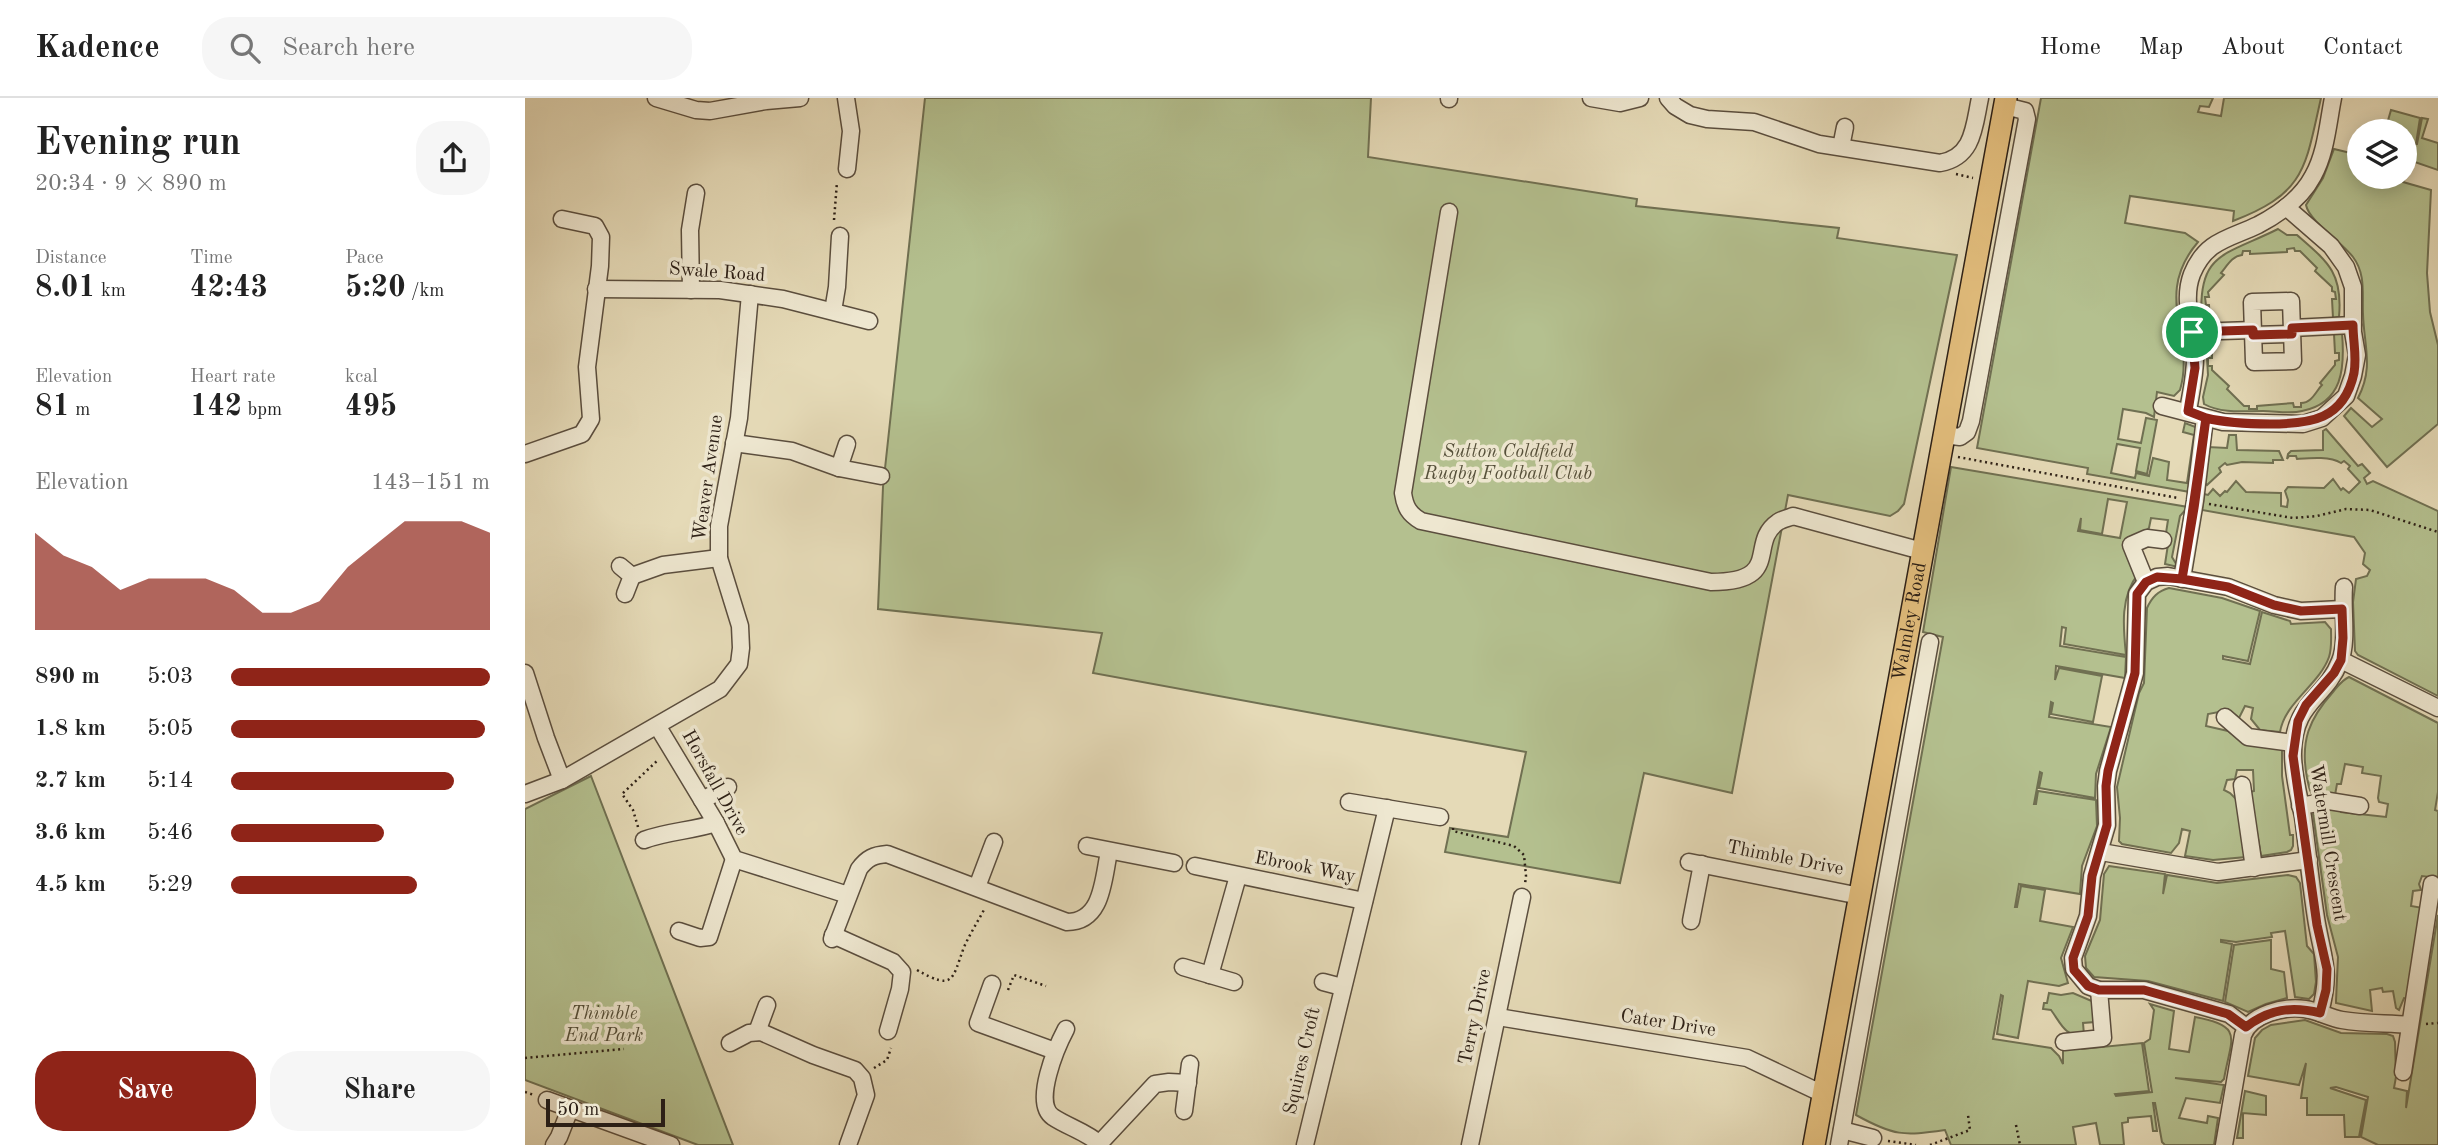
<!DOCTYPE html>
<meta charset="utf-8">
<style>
:root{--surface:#fff;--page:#f6f6f6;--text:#222;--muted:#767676;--line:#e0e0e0;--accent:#8f2418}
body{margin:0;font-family:"Old Standard TT",serif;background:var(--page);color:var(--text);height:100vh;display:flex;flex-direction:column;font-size:26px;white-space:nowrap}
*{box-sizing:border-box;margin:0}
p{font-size:23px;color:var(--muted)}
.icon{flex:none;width:38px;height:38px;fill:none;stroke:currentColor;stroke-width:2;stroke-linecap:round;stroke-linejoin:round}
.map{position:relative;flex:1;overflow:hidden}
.sheet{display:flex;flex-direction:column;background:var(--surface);width:525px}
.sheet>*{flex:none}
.fabs{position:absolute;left:1822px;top:21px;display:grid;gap:14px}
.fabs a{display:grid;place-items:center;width:70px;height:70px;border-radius:50%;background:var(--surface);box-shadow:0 4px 18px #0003;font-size:35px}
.scale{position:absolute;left:21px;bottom:18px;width:119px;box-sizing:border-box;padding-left:7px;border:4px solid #2d2016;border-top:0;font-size:19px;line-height:24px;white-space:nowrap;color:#2d2016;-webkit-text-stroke:5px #eee7d0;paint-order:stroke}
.pin{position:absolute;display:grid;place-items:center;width:60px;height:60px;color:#fff;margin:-30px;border:4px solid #fff;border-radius:50%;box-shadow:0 2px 7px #0007}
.round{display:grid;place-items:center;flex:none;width:74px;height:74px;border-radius:28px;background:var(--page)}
.summary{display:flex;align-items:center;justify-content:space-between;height:119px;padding:0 35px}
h1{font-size:38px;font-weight:700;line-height:52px}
.figures{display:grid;grid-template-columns:repeat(3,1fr);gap:10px;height:119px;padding:7px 35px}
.figures div{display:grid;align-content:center}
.figures b{font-size:30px;font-weight:700}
.figures small{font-size:19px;font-weight:400}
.figures p{font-size:19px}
.chart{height:196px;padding:14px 35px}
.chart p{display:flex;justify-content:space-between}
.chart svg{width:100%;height:126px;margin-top:7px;fill:var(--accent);opacity:.7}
.button{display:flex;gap:14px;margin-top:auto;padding:14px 35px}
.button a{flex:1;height:80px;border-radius:28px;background:var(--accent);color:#fff;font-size:28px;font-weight:700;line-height:80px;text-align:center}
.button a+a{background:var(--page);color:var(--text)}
ul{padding:0 35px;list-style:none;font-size:23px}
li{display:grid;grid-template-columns:112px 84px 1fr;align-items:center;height:52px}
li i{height:18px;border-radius:9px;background:var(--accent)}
header{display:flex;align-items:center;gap:42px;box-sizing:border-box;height:98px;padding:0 35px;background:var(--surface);border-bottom:2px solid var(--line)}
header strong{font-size:33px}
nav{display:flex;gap:38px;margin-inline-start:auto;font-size:24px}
.search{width:490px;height:63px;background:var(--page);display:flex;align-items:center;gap:18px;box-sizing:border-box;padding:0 24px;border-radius:28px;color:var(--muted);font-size:26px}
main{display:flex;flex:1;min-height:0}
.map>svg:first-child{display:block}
.green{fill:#b4c08f;stroke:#707052;stroke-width:2;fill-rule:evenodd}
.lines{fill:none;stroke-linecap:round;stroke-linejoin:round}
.minor-casing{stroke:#5b4e3e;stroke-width:19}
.major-casing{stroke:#2d2016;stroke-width:24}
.path{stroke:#2d2016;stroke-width:2.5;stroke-dasharray:2 3.5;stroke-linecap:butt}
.minor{stroke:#eee7d0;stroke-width:16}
.major{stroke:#e2bd7c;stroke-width:21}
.route-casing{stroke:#fff;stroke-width:14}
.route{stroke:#8f2418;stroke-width:9}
.labels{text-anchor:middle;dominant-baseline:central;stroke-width:7;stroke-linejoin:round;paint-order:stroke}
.street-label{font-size:19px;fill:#2d2016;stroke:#eee7d0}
.park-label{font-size:19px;font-style:italic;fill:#56503a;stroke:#eee7d0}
</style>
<header>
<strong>Kadence</strong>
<div class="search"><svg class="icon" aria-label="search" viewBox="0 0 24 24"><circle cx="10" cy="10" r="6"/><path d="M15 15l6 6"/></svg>Search here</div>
<nav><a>Home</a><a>Map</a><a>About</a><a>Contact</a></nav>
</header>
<main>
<section class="sheet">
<div class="summary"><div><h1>Evening run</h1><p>20:34 · 9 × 890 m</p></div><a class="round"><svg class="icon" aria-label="share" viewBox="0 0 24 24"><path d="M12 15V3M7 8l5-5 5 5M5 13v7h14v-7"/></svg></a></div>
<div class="figures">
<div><p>Distance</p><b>8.01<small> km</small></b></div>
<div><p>Time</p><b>42:43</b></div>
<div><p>Pace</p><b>5:20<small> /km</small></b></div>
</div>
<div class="figures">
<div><p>Elevation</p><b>81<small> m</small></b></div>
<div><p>Heart rate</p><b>142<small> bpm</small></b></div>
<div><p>kcal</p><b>495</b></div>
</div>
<div class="chart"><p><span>Elevation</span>143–151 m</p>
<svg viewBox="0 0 160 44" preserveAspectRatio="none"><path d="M0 44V10L10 18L20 22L30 30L40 26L50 26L60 26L70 30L80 38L90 38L100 34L110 22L120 14L130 6L140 6L150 6L160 10V44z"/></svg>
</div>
<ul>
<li><b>890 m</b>5:03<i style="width:100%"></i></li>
<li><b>1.8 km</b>5:05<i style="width:98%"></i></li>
<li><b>2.7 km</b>5:14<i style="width:86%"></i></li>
<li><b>3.6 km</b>5:46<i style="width:59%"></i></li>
<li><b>4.5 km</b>5:29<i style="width:72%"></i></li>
</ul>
<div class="button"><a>Save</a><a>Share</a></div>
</section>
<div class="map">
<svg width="1913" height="1047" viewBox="0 0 1913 1047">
<rect width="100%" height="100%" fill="#e5dab7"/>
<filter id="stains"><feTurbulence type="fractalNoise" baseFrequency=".00286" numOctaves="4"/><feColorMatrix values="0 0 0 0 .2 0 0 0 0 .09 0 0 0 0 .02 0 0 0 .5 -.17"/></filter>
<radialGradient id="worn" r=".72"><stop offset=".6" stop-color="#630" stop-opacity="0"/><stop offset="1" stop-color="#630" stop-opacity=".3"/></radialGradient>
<!-- green -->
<g class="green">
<polygon points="400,0 846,0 843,59 1112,101 1111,108 1314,130 1312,140 1432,157 1379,406 1373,413 1365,418 1263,397 1207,695 1119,675 1095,785 920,754 925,730 983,739 1001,654 568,575 577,535 353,511 358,389"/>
<path d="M1516 0H1688L1684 9 1675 8 1673 14 1696 18 1699 0H1796C1780 70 1781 95 1708 123L1709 113 1605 98 1600 125 1660 135 1673 144C1627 198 1671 238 1655 292L1649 298 1632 294 1629 319 1621 315 1598 311 1593 341 1616 345 1621 320 1632 322 1622 376 1611 373 1615 350 1592 346 1586 375 1610 380 1611 375 1624 378 1628 360 1644 364 1642 382 1662 385 1669 337 1658 334 1660 325 1673 330 1665 394 1562 376 1563 370 1452 350Z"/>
<path d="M1866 12 1895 20 1891 46H1892L1897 20 1903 21 1897 40 1913 45V72L1887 63 1878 84 1906 92 1902 175 1905 214 1913 247V326L1862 369 1819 318 1826 310 1847 329 1857 321 1833 300C1849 269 1839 249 1838 216 1837 196 1841 176 1828 159 1817 144 1784 123 1781 107L1798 80 1809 51 1834 57V79H1880V33H1860Z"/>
<path d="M1753 131 1762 137H1772C1803 164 1818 175 1814 219L1808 220 1807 201H1811L1810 194 1807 193V189L1790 173 1792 170 1775 153H1770L1769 150 1762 151V154L1725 156V153H1718L1717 157C1707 158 1702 168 1696 175L1699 177 1683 194 1684 199H1680L1681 207H1684L1685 226H1677C1671 154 1699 158 1753 131Z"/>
<path d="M1817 235C1820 270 1818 305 1777 313 1765 316 1751 313 1738 313 1719 313 1697 316 1679 306L1678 299 1683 277 1681 242 1687 241V260H1683V268H1687V272L1704 288 1702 291 1719 308H1724V311H1732V308L1768 305 1769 309H1776V305C1787 305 1791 293 1797 287L1795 285 1810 267V263L1814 262V255H1810L1809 236Z"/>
<path d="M1801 331 1833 368 1837 366 1845 375 1839 380 1842 386 1848 383 1913 413V598L1833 557 1830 553 1828 504 1831 481 1842 478 1845 472 1838 466 1840 455 1829 439 1677 412 1679 396 1683 397 1688 391 1695 398 1700 393 1702 394 1711 383 1721 394 1756 395V408L1762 409 1763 402 1760 393 1763 389 1799 390 1808 381 1816 392 1818 390 1824 395 1835 384 1823 371 1825 368 1819 363 1816 365C1805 358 1785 360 1772 361L1771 358H1764L1762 361 1763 356 1766 353 1798 352V333Z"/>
<polygon points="1704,337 1711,337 1712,352 1754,353 1758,362 1748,362 1748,365 1717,364 1702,367 1700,365 1694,370 1696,374 1682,387 1678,383 1683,349 1702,350"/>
<path d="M1426 369 1663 409 1655 418 1647 459 1653 469 1640 466 1644 440 1641 435 1643 422 1626 420 1624 430 1609 442 1614 475C1595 498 1598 528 1601 557L1539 546 1541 530 1537 529 1535 548 1601 559 1600 580 1531 568 1530 582 1534 570 1577 578 1568 624 1526 616 1528 605 1526 604 1524 619 1586 629 1571 676 1570 700 1514 690 1517 675 1515 674 1509 706H1511L1513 693 1571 702 1572 728 1557 768 1555 796 1494 786 1490 809H1492L1496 788 1520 792 1515 823 1548 829 1536 860 1543 885 1534 888 1503 883 1493 940 1472 936 1478 898 1476 897 1468 941 1526 950 1534 958 1538 966V950L1556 948 1557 951 1617 945 1624 993 1590 996 1591 998 1627 994 1619 945 1625 941 1629 912 1625 906 1649 913 1644 951 1664 954 1670 919C1720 928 1706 940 1699 981L1696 984 1650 980 1699 987 1695 1005 1661 1000 1654 1020 1682 1025 1683 1018 1693 1020 1689 1047H1640L1637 1044 1630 1005H1628L1632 1033H1628L1626 1018 1603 1020V1024L1597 1025 1599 1047H1575L1571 1025 1548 1029 1551 1047H1426L1420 1032C1378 1038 1369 1038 1331 1017L1418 539 1398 534ZM1583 401 1602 404 1595 440 1553 433 1556 420 1555 432 1577 436Z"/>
<path d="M1644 490 1697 500 1735 513 1723 563 1698 558V561L1725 566 1737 514 1765 523 1766 526 1800 524 1806 531C1806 540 1807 550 1804 559 1794 587 1760 604 1755 634L1735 632 1726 621 1728 610 1720 608 1714 620 1704 612 1683 616 1681 628 1703 633 1719 645 1757 650V678L1765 737H1768V748L1766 752 1762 754 1736 758 1725 694 1729 693 1728 672H1712L1710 681 1702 682 1699 692 1705 695 1713 703 1721 759 1688 762 1660 758 1665 733 1657 731 1654 745 1646 755 1597 746 1594 743 1595 720 1592 689 1614 595 1619 585 1622 510C1627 499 1633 493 1644 490Z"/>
<path d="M1824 579 1913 625V694L1910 712 1913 713V780L1897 778 1894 786 1896 792 1888 793 1886 808 1898 810 1885 901 1879 900 1874 912 1871 910 1868 893 1858 894 1857 890 1845 892 1847 913 1811 905V903L1813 859 1802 817 1788 716 1791 711H1814L1816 714 1861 719 1863 706 1854 704 1853 700 1856 678 1837 675 1838 669 1820 666 1816 686H1812L1810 697 1790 700C1784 694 1784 688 1782 680 1775 643 1784 621 1808 594 1813 588 1817 582 1824 579Z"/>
<polygon points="66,678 208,1047 173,1047 0,982 0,711"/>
<polygon points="1584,768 1640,776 1638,796 1642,777 1692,785 1763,777 1771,779 1775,785 1782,848 1789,856 1791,884 1789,896 1784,901 1770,899 1760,833 1746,835 1747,839 1711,844 1696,842 1696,844 1707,846 1698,903 1623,883 1569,879 1561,870 1560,858 1575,822 1579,776"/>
<polygon points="1913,817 1913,1047 1853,1047 1836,1039 1843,999 1811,989 1805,990 1841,1002 1834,1039 1820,1039 1819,1017 1782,1017 1782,1000 1776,1000 1781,965 1774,987 1723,978 1730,940 1737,932 1746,927 1780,922 1816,935 1862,936 1868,938 1870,944 1871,979 1869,990 1882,993 1881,1010"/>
<polygon points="1746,842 1746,871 1759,874 1762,900 1741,906 1723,914 1700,904 1709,847"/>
<path d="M1524 895 1536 897 1548 895 1569 904 1570 924 1558 925 1559 937C1539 938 1537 927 1526 912L1518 911 1519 905H1522Z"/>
<polygon points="1720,993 1741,998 1741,1017 1718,1015 1718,1040 1712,1040"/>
</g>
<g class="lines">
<!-- minor casing -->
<g class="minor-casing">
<g id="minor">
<polyline points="131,0 171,12 185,13 241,3 275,0"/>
<polyline points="321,0 326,33 322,71"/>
<polyline points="1066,0 1095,5 1115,0"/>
<path d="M1143 0 1150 8 1165 17 1182 21 1229 24 1294 46 1415 65C1449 59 1449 28 1455 0"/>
<polyline points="924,1 924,0"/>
<polyline points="1316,49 1320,29"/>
<path d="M924 114 878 395C880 409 884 416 896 423L1186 484C1259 484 1222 445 1253 424 1257 421 1264 420 1268 418L1397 453"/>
<polyline points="71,191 195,192 258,201 344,223"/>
<polyline points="166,192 165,132 171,95"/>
<polygon points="1766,203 1768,263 1729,264 1727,204"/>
<polyline points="308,213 312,189 315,138"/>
<polyline points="1767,230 1828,227"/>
<polyline points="1667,234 1728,232"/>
<polyline points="1728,237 1767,236"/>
<polyline points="1637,308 1698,324 1778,326 1797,320 1821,298 1828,278 1832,257 1828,234 1828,189 1821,169 1806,148 1761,109"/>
<path d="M1663 313C1666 294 1671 274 1670 255 1668 228 1657 202 1667 176 1681 142 1704 141 1733 127 1754 116 1777 99 1788 78 1801 55 1803 25 1808 0"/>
<polyline points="1419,337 1435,339 1442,334 1446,323 1502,21 1500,13 1480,8"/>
<polyline points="209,345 267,353 314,370"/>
<polyline points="322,346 314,370 356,378"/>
<polyline points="0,356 57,336 66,321 62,269 75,168 76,139 70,128 37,121"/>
<polyline points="95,468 107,478 100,496"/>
<polyline points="107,478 138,467 194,460"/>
<polyline points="1657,481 1670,403 1680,320"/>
<polyline points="1621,484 1606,447 1622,440 1638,442"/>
<polyline points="1816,562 1913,610"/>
<polyline points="0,575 21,640 37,682"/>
<polyline points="1700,619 1723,639 1768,645"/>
<polyline points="133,629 191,725 209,761 323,797"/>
<polyline points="1717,687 1729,770"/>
<polyline points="0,696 37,682 195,591 214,566 216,550 215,528 194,460 194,428 214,320 225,196"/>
<polyline points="177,702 203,689"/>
<polyline points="824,704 915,719"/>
<polyline points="1775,708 1804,703 1835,708"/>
<path d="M119 742C143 733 167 733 191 725"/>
<polyline points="562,748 649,765"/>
<polyline points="1576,754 1693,774 1784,762"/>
<polyline points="1164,764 1335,798"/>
<polyline points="670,768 839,803"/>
<polyline points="452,789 469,744"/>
<polyline points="1166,823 1177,766"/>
<polyline points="154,833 175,840 184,839 209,761"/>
<polyline points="308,837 368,864 377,874 375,891 363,933"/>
<path d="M307 841 334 771C342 760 349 757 362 756L542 824C578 824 578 781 584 754"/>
<polyline points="658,869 709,884"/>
<polyline points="685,877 713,778"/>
<polyline points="798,884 817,889"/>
<polyline points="467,886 453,925 530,953"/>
<path d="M1795 915C1806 873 1799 865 1792 826 1786 791 1783 755 1778 719 1774 698 1768 677 1768 656 1768 603 1800 602 1815 563 1823 544 1817 510 1819 489"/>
<polyline points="973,919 1222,960 1298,996"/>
<polyline points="1721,929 1704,916 1619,892 1574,892 1563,888 1549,871 1548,860 1563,818 1567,778 1582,727 1581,688 1583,673 1610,575 1612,496 1621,484 1632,479 1643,478 1703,489 1749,507 1776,513 1817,511"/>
<path d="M541 931C532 948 507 1005 528 1019 543 1029 562 1034 576 1047"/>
<polyline points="232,934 242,907"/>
<polyline points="1539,944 1578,940 1574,892"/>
<polyline points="205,945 224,935 236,934 288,957 330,972 337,980 341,997 323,1047"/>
<polyline points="1878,974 1907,786"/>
<polyline points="22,1002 146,1047"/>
<polyline points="659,1013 665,966"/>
<polyline points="1317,1032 1348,1040"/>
<polyline points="575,1045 630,986 644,984 663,985"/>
<polyline points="29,1047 34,1039 45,1011"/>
<polyline points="780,1047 862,710"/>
<polyline points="945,1047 997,799"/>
<polyline points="1314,1047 1405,544"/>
<path d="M1699 1047 1718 937C1726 916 1759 908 1780 911 1793 913 1805 920 1817 922 1839 926 1862 925 1884 927"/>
</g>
</g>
<!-- major casing -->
<g class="major-casing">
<g id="major">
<path id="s1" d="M1289 1047 1481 0"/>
</g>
</g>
<!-- path -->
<g class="path">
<polyline points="1431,76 1448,80"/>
<polyline points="309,122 312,84"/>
<polyline points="1433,359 1653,400"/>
<polyline points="1684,406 1768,420 1792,418 1821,411 1845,412 1913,434"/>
<polyline points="113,729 108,712 97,696 133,662"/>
<polyline points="928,730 928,733 989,748 999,757 1001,778 1000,786"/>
<path d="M392 872C429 893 427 882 439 849 445 836 453 823 460 810"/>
<polyline points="483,892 489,877 521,888"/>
<polyline points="1901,926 1913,925"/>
<polyline points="0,960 99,951"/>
<polyline points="349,970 362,962 366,950"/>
<polyline points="0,994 9,997"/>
<polyline points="1491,1027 1495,1047"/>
<polyline points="1363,1043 1391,1047"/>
<polyline points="1405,1047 1445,1032 1443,1017"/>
</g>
<!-- minor -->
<use href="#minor" class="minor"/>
<!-- major -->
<use href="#major" class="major"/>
</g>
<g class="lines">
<!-- route casing -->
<g class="route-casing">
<path id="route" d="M1667 234 1670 270 1663 313 1681 320C1673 374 1666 427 1657 481L1632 479 1621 484 1612 496 1610 575 1583 673 1581 688 1582 727 1567 778 1563 818 1548 860 1549 872 1563 888 1574 892H1619L1703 916 1721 929C1744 911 1767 908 1795 915L1801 892 1802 871 1792 827 1768 658 1773 623 1781 607 1809 575 1816 562 1818 540 1817 511 1776 513 1749 507 1703 489 1657 481 1669 410 1670 403 1681 320C1702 325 1724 326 1745 326 1785 326 1819 322 1829 275 1832 258 1828 244 1828 227L1767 230V236L1728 237V232L1667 234"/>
</g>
<!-- route -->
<use href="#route" class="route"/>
</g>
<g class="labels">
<!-- street labels -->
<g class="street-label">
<text transform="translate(192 175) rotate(4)">Swale Road</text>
<text transform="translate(184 380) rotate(-82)">Weaver Avenue</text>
<text stroke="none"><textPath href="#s1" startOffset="532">Walmley Road</textPath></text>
<text transform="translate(189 685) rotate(61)">Horsfall Drive</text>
<text transform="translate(1802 745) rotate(81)">Watermill Crescent</text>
<text transform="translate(1260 761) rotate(11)">Thimble Drive</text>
<text transform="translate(780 770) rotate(11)">Ebrook Way</text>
<text transform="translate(951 919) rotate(-78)">Terry Drive</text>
<text transform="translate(1143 926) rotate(9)">Cater Drive</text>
<text transform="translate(778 963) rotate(-77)">Squires Croft</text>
</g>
<!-- park labels -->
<g class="park-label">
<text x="983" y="354">Sutton Coldfield<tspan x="983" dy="22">Rugby Football Club</tspan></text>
<text x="79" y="916">Thimble<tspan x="79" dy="22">End Park</tspan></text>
</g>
</g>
<rect width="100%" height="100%" filter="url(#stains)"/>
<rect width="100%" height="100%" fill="url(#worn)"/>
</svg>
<div class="fabs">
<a><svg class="icon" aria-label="layers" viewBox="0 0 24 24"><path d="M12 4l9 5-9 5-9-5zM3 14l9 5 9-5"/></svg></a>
</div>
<div class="scale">50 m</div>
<div class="pin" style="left:1667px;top:234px;background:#1e9e55"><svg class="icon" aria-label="arrive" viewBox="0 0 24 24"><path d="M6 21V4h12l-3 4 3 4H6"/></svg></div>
</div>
</main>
